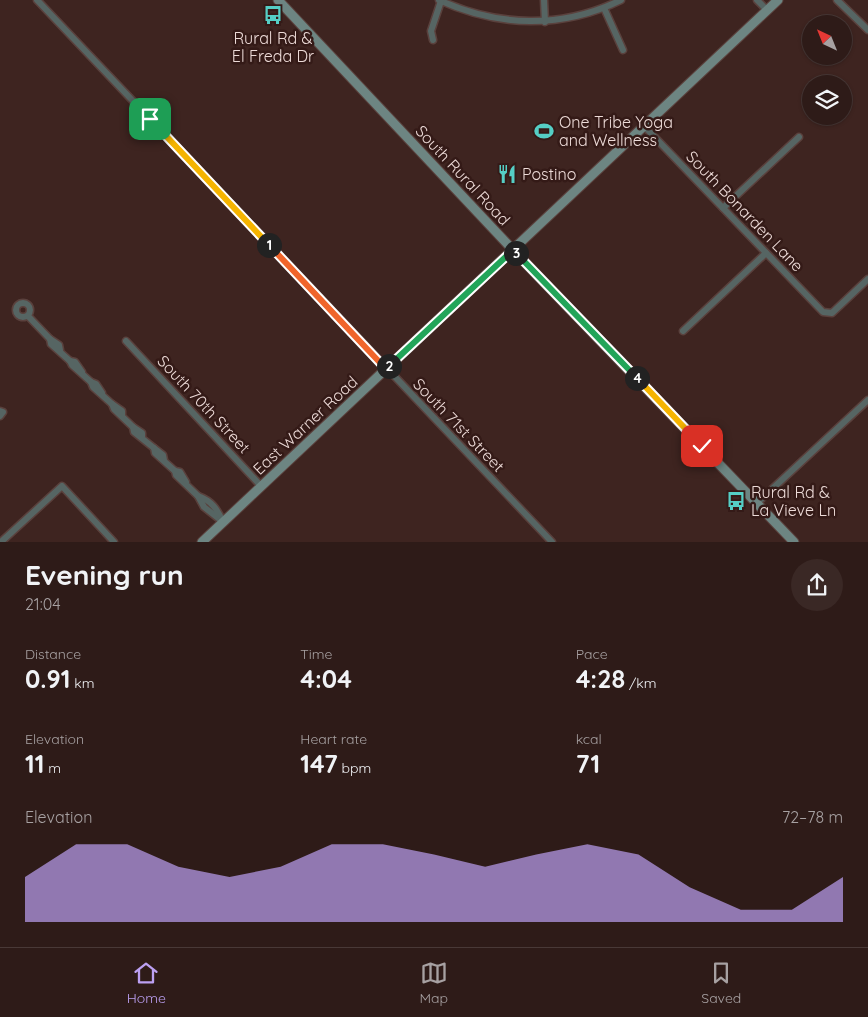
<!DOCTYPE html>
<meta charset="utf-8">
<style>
:root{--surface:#2e1b18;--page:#3a2825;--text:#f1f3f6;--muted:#a7a1a2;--line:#493937;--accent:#bca0f2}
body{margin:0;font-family:Quicksand,sans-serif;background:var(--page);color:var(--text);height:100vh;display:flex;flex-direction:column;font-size:19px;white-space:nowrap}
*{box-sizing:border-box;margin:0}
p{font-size:16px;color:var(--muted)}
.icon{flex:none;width:28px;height:28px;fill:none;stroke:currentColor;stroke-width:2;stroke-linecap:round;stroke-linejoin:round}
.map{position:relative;height:542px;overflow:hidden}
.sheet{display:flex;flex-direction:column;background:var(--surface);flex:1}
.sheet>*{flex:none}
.needle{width:32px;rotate:317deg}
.controls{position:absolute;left:802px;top:15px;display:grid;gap:10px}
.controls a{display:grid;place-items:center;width:50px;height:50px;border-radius:50%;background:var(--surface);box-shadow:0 1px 4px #0004,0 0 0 1px var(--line);font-size:25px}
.pin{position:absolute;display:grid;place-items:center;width:42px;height:42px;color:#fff;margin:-21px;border-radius:10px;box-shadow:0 2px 8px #0006}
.km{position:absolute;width:25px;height:25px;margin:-12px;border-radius:50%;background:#222;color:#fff;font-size:14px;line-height:25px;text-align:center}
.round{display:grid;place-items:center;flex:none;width:52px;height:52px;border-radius:26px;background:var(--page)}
.headline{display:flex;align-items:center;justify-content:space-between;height:85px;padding:0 25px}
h1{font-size:28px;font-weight:800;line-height:38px}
.metrics{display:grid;grid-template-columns:repeat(3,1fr);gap:8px;height:85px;padding:5px 25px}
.metrics div{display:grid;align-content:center}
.metrics b{font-size:25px;font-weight:800}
.metrics small{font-size:14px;font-weight:400}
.metrics p{font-size:14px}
.chart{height:140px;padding:10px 25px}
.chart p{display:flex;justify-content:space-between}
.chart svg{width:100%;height:90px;margin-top:5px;fill:var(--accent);opacity:.7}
.tab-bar{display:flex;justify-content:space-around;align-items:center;height:70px;border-top:1px solid var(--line);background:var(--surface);font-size:14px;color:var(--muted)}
.tab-bar a{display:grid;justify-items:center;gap:2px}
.tab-bar .active{color:var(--accent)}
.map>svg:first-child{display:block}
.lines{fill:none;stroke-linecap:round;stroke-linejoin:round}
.street-casing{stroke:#5a413d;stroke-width:9}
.secondary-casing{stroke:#5a413d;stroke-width:11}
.street{stroke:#566563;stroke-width:6}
.secondary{stroke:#6d8582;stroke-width:9}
.split-1-casing{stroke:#fff;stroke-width:10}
.split-2-casing{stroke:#fff;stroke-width:10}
.split-3-casing{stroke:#fff;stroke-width:10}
.split-4-casing{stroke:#fff;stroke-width:10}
.split-5-casing{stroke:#fff;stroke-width:10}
.split-1{stroke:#f5b400;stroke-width:6}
.split-2{stroke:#f0652b;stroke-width:6}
.split-3{stroke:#22a559;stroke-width:6}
.split-4{stroke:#22a559;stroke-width:6}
.split-5{stroke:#f5b400;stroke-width:6}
.labels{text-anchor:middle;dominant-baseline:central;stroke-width:5;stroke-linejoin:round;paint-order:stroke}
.poi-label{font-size:16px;fill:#eddbd8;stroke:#341a17;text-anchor:start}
.street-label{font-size:16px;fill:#eddbd8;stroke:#341a17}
</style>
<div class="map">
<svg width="868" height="542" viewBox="0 0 868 542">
<rect width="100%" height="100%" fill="#3e2420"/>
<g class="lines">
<!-- street casing -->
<g class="street-casing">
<g id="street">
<polyline points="37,0 552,542"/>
<path d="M439 0C498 27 562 29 621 0"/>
<polyline points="544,0 545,22"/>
<polyline points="757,0 767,10"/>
<polyline points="837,0 868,30"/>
<polyline points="604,8 623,50"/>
<polyline points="433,40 431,31 441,1"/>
<polyline points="644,126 823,312 832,313 868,279"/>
<polyline points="723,208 799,137"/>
<circle cx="23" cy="310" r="7"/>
<polyline points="28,316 50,339"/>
<polyline points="683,331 766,253"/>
<polyline points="126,341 261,486"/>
<polyline points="60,350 59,345 50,339 51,344 70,361"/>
<polyline points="82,372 75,362 70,361 72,365 91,382"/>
<polyline points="102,393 96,384 91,382 93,387 112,404"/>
<polyline points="0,411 3,412 0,416"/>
<polyline points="122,415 122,411 112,404 114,409 133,427"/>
<polyline points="142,437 142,433 133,427 134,432 154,448"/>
<polyline points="164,460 163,455 154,448 155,453 175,471"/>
<polyline points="186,482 180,472 175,471 176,475 198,496 204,507 223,522"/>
<path d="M198 496C212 501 217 509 223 522"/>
<polyline points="757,503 868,400"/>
<polyline points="1,542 62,486 114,542"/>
</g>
</g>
<!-- secondary casing -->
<g class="secondary-casing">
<g id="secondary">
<polyline points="278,0 513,250 794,542"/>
<polyline points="202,542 778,0"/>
</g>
</g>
<!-- street -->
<use href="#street" class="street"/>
<!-- secondary -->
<use href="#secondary" class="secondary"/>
</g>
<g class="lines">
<!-- split-1 casing -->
<g class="split-1-casing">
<polyline id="split-1" points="150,119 269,245"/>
</g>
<!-- split-2 casing -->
<g class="split-2-casing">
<polyline id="split-2" points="269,245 386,369 389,366"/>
</g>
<!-- split-3 casing -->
<g class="split-3-casing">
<polyline id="split-3" points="389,366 513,250 516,253"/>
</g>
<!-- split-4 casing -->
<g class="split-4-casing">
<polyline id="split-4" points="516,253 637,378"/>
</g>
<!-- split-5 casing -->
<g class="split-5-casing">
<polyline id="split-5" points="637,378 702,446"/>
</g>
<!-- split-1 -->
<use href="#split-1" class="split-1"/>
<!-- split-2 -->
<use href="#split-2" class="split-2"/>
<!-- split-3 -->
<use href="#split-3" class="split-3"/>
<!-- split-4 -->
<use href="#split-4" class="split-4"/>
<!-- split-5 -->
<use href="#split-5" class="split-5"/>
</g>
<!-- icons -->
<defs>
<g id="bus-bare" transform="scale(1.5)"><path d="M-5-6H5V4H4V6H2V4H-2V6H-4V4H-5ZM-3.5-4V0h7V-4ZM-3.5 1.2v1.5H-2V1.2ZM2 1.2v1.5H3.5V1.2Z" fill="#55cec5" stroke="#341a17" stroke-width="2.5" paint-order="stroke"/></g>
<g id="stadium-bare" transform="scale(1.5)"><path d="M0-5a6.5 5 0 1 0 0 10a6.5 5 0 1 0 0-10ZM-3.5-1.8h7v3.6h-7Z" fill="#55cec5" stroke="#341a17" stroke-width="2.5" paint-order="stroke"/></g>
<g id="restaurant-bare" transform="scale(1.5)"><path d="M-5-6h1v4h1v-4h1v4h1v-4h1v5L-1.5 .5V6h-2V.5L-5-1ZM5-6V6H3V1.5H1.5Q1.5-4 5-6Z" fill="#55cec5" stroke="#341a17" stroke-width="2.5" paint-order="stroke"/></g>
</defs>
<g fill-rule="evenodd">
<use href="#bus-bare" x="273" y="15"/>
<use href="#stadium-bare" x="544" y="131"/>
<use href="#restaurant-bare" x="507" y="174"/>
<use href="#bus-bare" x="736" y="501"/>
</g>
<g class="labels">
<!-- poi labels -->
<g class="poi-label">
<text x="273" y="38" text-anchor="middle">Rural Rd &amp;<tspan x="273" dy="18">El Freda Dr</tspan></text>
<text x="559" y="122">One Tribe Yoga<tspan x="559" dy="18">and Wellness</tspan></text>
<text x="522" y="174">Postino</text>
<text x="751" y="492">Rural Rd &amp;<tspan x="751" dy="18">La Vieve Ln</tspan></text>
</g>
<!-- street labels -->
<g class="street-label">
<text transform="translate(463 175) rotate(47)">South Rural Road</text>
<text transform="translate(745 211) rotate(46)">South Bonarden Lane</text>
<text transform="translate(204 404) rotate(47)">South 70th Street</text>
<text transform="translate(305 425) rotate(-43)">East Warner Road</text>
<text transform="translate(459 425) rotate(46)">South 71st Street</text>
</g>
</g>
</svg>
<div class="controls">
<a><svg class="needle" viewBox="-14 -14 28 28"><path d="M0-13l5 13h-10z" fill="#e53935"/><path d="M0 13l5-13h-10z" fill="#a7a1a2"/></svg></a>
<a><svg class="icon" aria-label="layers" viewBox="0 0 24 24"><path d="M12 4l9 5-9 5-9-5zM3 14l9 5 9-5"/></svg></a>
</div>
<div class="pin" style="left:150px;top:119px;background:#1e9e55"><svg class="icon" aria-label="arrive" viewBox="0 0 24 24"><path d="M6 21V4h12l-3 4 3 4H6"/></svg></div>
<div class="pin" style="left:702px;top:446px;background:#d93025"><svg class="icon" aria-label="check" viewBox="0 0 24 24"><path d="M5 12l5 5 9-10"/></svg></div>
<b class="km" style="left:269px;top:245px">1</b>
<b class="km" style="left:389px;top:366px">2</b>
<b class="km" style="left:516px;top:253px">3</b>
<b class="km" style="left:637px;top:378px">4</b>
</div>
<section class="sheet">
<div class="headline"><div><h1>Evening run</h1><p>21:04</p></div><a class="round"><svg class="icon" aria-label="share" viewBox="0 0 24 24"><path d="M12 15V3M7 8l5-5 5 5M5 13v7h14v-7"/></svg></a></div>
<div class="metrics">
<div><p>Distance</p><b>0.91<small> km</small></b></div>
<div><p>Time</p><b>4:04</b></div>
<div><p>Pace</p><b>4:28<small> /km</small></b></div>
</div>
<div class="metrics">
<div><p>Elevation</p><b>11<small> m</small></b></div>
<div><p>Heart rate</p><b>147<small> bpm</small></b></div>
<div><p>kcal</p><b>71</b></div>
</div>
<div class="chart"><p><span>Elevation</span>72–78 m</p>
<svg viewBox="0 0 160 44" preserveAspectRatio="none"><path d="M0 44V22L10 6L20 6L30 17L40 22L50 17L60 6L70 6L80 11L90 17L100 11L110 6L120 11L130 27L140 38L150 38L160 22V44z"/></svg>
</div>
</section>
<nav class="tab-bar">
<a class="active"><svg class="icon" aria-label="home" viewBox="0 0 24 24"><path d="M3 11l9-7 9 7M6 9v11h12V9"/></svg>Home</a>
<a><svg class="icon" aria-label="map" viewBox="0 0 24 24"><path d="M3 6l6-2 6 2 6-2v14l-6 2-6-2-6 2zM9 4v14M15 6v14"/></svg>Map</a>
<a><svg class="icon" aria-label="saved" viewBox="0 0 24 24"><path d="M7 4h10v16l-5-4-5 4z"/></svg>Saved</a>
</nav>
